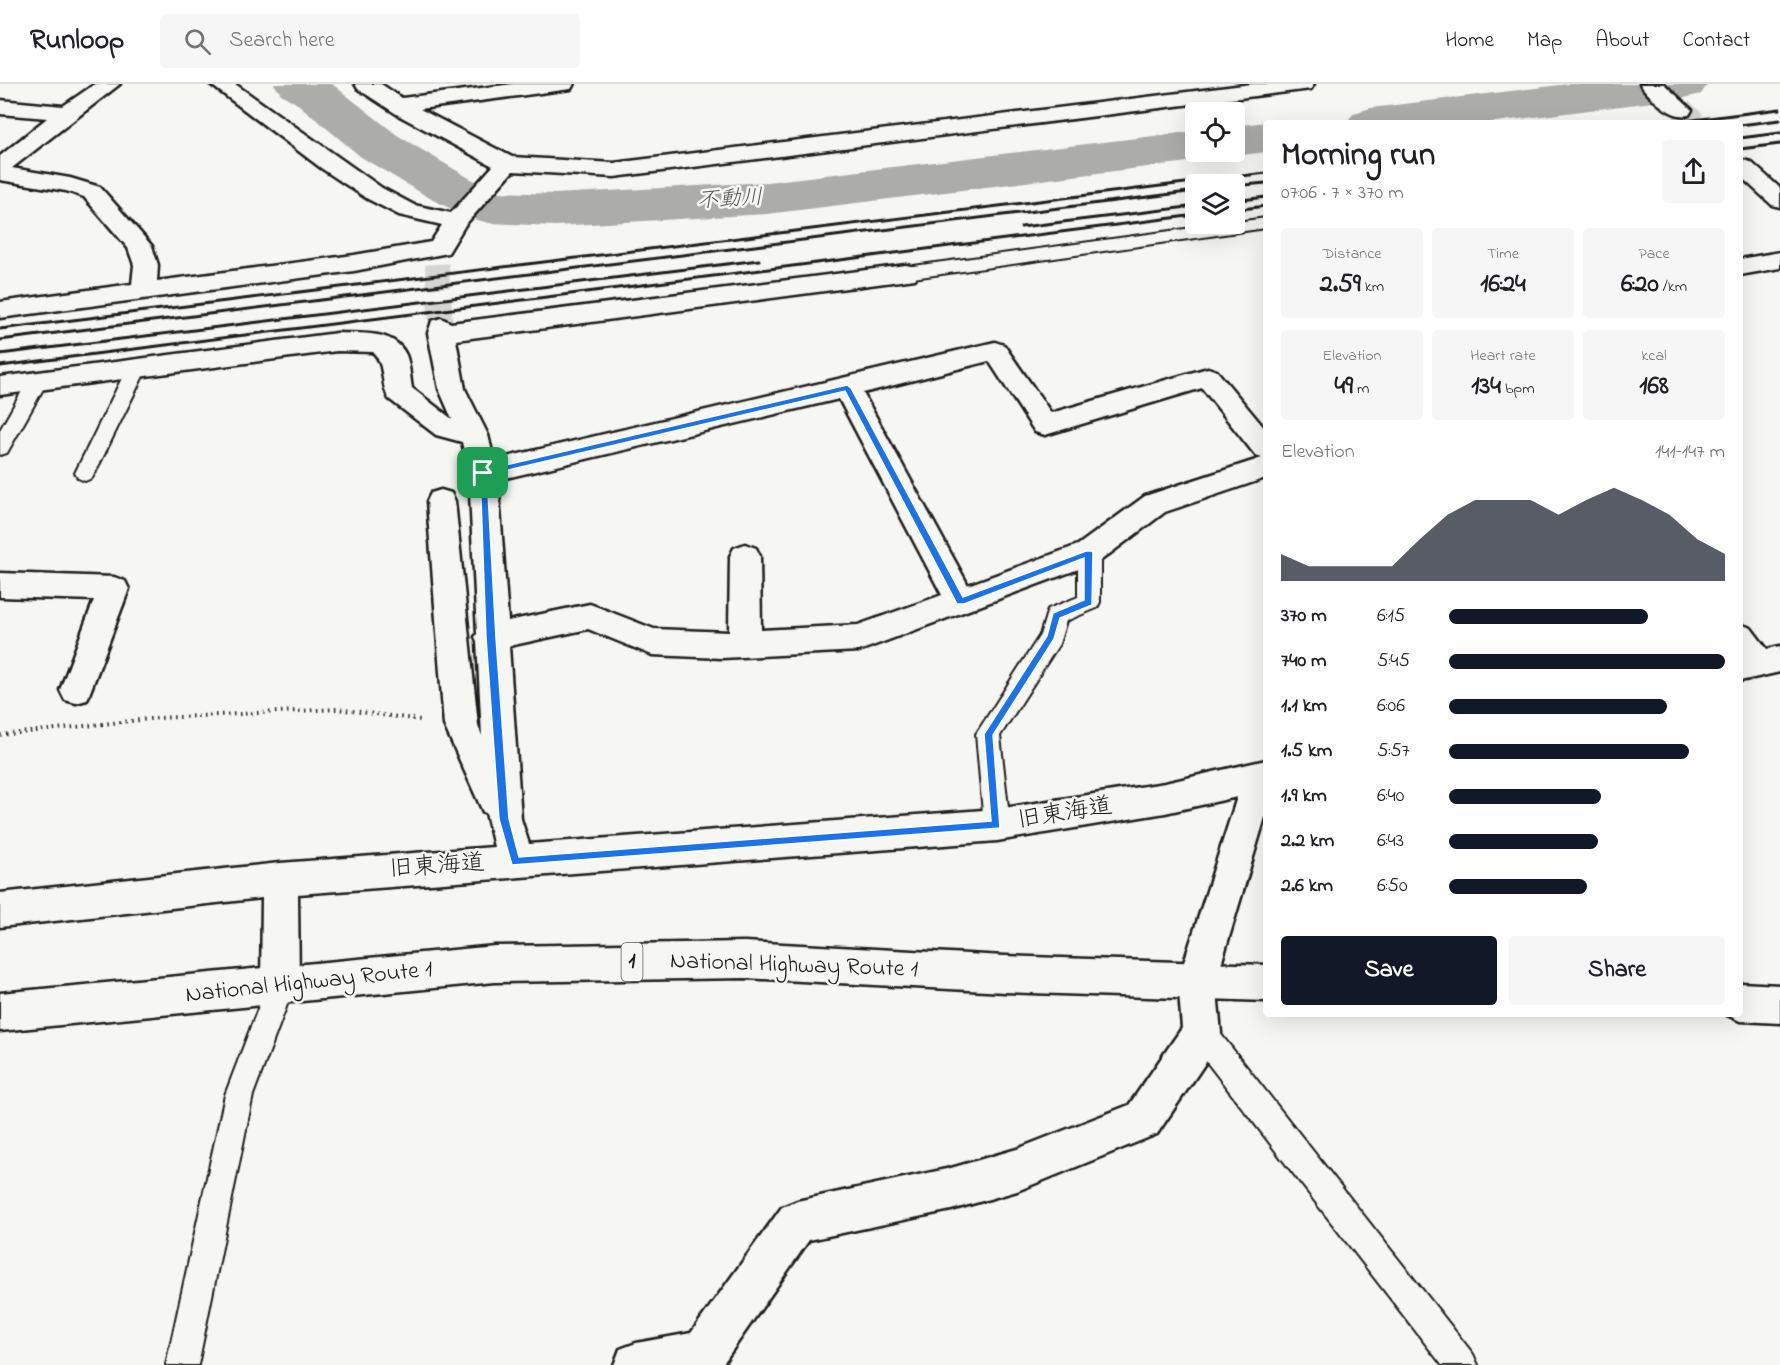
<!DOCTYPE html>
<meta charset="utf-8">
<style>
:root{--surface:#fff;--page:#f6f6f6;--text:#202124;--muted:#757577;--line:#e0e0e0;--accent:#111827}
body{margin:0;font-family:"Indie Flower","Klee One",sans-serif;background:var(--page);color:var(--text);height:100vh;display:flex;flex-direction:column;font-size:22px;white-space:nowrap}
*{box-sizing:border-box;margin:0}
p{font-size:20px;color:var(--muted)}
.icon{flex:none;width:33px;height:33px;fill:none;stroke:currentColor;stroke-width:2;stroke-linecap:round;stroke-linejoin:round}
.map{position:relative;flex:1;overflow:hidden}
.sheet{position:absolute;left:1263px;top:36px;width:480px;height:897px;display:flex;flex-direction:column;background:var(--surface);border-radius:6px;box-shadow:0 6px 24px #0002}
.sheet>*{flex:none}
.buttons{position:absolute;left:1185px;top:18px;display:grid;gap:12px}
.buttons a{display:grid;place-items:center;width:60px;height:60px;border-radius:6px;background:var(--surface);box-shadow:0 6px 24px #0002;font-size:30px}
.pin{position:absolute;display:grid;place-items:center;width:51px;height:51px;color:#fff;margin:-26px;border-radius:12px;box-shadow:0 3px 9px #0006}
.round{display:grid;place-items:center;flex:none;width:63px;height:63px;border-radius:6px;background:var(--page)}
.summary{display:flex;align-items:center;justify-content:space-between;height:102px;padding:0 18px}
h1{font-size:33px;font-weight:700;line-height:45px}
.metrics{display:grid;grid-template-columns:repeat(3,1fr);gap:9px;height:102px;padding:6px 18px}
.metrics div{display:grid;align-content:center;border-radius:6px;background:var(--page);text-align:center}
.metrics b{font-size:26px;font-weight:700}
.metrics small{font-size:16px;font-weight:400}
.metrics p{font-size:16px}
.chart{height:168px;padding:12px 18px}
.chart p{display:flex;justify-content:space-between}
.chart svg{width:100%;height:108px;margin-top:6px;fill:var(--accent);opacity:.7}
.primary-button{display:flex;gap:12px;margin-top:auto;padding:12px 18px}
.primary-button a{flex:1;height:69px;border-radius:6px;background:var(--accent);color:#fff;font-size:24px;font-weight:700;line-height:69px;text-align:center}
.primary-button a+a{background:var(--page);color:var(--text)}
ul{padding:0 18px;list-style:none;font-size:20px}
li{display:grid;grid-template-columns:96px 72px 1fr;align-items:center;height:45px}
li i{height:15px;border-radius:8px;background:var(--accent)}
header{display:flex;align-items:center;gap:36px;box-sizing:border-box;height:84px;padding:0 30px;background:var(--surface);border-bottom:2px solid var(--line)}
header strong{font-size:28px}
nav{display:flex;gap:33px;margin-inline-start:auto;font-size:21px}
.search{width:420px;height:54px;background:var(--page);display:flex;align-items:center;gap:15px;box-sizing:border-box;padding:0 21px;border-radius:6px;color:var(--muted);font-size:22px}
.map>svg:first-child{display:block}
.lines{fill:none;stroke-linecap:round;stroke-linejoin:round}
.river{fill:#acaca9;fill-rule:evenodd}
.minor-tunnel{stroke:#d5d5d2;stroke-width:24;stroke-dasharray:24 12;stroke-linecap:butt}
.service-casing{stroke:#1c1c1c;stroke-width:4}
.minor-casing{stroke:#1c1c1c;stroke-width:5}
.trunk-casing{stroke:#1c1c1c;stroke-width:5}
.path{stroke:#1c1c1c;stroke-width:4;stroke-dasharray:1.5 4.5;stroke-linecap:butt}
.service{fill:#f6f6f2;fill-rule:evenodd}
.minor{fill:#f6f6f2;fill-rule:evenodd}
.trunk{fill:#f6f6f2;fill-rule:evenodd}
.rail{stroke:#1c1c1c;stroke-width:3}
.route{fill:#1a73e8;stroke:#fff;stroke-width:1.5;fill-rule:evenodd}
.labels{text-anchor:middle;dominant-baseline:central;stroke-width:5;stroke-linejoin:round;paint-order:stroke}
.far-water-label{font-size:22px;font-style:italic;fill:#565654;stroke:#f6f6f2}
.shield{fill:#f6f6f2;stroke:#5d5d5c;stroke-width:1.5}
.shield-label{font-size:22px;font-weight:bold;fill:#1c1c1c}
.street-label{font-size:24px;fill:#1c1c1c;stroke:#f6f6f2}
</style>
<header>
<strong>Runloop</strong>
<div class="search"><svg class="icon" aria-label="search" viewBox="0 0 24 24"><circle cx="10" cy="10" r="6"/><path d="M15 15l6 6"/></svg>Search here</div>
<nav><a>Home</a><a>Map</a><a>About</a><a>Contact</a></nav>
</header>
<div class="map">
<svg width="1780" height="1281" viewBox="0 0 1780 1281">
<rect width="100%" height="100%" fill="#f6f6f2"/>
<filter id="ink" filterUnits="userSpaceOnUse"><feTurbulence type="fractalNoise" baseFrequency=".0167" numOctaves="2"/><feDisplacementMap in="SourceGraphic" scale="12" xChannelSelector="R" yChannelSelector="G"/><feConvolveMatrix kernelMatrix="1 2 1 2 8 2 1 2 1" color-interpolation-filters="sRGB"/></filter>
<g filter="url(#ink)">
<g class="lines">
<!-- river -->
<g class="river">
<polygon points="274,0 332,0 397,51 469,94 498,108 555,110 767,98 1196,47 1196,68 1234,68 1234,42 1266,38 1270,39 1266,39 1266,68 1234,72 1217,68 1214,73 1196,77 767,130 555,142 489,139 470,134 433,116 361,73 299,21 281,10"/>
<polygon points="1568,0 1708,0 1701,10 1684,14 1488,39 1346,39 1354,29 1371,24"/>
</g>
<!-- minor-tunnel -->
<g class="minor-tunnel">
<polyline points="1681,26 1695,39"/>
<polyline points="437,180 441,243"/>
</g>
<!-- service casing -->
<g class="service-casing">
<g id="service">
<polygon points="1266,134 1266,144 906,195 900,193 897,189 900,185 906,183"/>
<polygon points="137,277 144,279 147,284 95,389 92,394 85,397 78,394 75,389 127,284 130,279"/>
<polygon points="37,291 44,293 47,298 7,369 0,371 0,346 30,293"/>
<polygon points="1089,461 1097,463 1100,469 1100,518 1097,524 1066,537 1059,560 1000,652 1010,741 1006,749 997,752 988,749 984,741 976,650 1040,551 1048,525 1078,513 1078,469 1081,463"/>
<polygon points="280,889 290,893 294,902 253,1011 198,1281 166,1281 225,1011 270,893"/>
<polygon points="1202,935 1212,939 1473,1270 1478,1281 1442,1281 1192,959 1188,949 1192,939"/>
</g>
</g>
<!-- minor casing -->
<g class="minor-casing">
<g id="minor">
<polygon points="95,0 120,0 12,84 70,94 100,103 152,162 158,181 157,197 354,171 431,158 442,141 399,131 366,114 321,84 210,0 235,0 382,104 414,121 451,129 493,82 398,31 358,5 355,0 381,0 402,14 513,0 574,0 571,5 563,6 420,25 512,73 614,79 1252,0 1314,0 1311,5 1303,6 614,93 513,87 465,141 448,169 354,187 0,234 0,218 132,200 134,181 128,164 84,113 66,107 0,96 0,72 47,34 0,30 0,16 63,22"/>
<path d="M1640 0H1664L1692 26 1689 31C1671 35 1650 14 1640 0Z"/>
<polygon points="1743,76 1751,78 1780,104 1780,123 1772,121 1740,92 1740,77"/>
<polygon points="1780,168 1780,184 1740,191 1740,175"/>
<path d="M906 181 915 183 918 189 915 195 456 256 465 305 488 351 494 376 995 258 1004 261 1051 329 1208 284 1217 287 1266 346V394L1165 428 1100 477 859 567 722 574 652 571 588 545 509 562 521 735 529 760 997 725 1165 699 1266 676V730L1216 897 1221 949 1216 963 1157 1050 1017 1107 951 1126 809 1156 722 1281H614L620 1265 636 1259 691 1249 782 1123 797 1117 951 1084 1017 1065 1129 1021 1182 944 1178 897 1237 713 1165 729 997 757 298 810 299 902 293 915 280 920 267 915 261 902 262 814 0 843V809L280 779 494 763 486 729 483 728 444 641 427 417 431 409 441 406 451 409 455 417 478 641 482 652 477 557 475 553 477 550 469 389 462 358 436 351 389 315C380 300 386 281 373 268L337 267 0 311V293L337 249C360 250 394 245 406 271 410 281 410 294 412 304L452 335 439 305 428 249 432 237 441 234 451 239ZM989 277 1035 348 1045 351 1202 304 1256 372 1262 374 1145 412 1078 461 968 501 863 309ZM839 315 942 511 858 541 761 546 760 472 756 464 745 460 734 464 730 472 729 548 654 545 590 520 508 537 498 396Z"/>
<polygon points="0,489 114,493 125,497 129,505 87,616 76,619 65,616 60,606 94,516 0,513"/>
<polygon points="1740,540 1751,544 1767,565 1780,562 1780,588 1740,597"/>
</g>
</g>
<!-- trunk casing -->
<g class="trunk-casing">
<g id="trunk">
<polygon points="745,858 1005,872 1266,881 1266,917 1005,908 745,894 495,898 0,947 0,909 495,862"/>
<polygon points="1740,899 1780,901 1780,939 1740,937 1727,931 1740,930"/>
</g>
</g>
<!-- path -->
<polyline class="path" points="0,651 159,634 337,625 421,636"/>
<!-- service -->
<use href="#service" class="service"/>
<!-- minor -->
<use href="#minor" class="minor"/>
<!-- trunk -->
<use href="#trunk" class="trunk"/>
<!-- rail -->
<g class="rail">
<polyline points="1669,39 1780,25"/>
<polyline points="1740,41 1780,36"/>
<polyline points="1740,54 1780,49"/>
<polyline points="1740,65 1780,60"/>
<polyline points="1234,102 1266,99"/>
<polyline points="1234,117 1266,113"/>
<polyline points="1234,126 1266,122"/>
<polyline points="1021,143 1196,122"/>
<polyline points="0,245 1266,89"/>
<polyline points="0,256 1196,107"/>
<polyline points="0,270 759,176"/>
<polyline points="0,282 1196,131"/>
</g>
</g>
</g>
<!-- route -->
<path class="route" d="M847 301 851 304 963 513 1086 467H1092L1093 469 1092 521 1060 534 1054 555 993 651 1000 744 512 781 499 735 486 554 480 387ZM845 307 957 520H964L1084 474V516L1053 529 1047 552 984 650 991 737 519 773 509 735 496 554 487 391Z"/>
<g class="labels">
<!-- far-water labels -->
<g class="far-water-label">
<text transform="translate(730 116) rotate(-3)">不動川</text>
</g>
<!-- shield labels -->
<rect class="shield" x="621.5" y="859" width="21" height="38" rx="4.5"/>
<g class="shield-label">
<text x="632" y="878">1</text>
</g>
<!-- street labels -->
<g class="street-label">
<text transform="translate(1065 730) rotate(-9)">旧東海道</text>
<text transform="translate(437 783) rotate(-4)">旧東海道</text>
<text transform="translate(794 882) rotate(2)">National Highway Route 1</text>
<text transform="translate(309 899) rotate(-6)">National Highway Route 1</text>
</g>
</g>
</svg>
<div class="buttons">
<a><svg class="icon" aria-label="locate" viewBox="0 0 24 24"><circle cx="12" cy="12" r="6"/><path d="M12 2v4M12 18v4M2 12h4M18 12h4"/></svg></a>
<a><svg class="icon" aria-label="layers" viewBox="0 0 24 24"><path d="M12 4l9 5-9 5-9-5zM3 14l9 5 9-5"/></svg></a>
</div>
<div class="pin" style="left:483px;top:389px;background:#1e9e55"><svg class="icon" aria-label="arrive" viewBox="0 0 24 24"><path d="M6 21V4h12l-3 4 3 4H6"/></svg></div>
<section class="sheet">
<div class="summary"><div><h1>Morning run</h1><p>07:06 · 7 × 370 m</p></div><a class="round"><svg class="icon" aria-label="share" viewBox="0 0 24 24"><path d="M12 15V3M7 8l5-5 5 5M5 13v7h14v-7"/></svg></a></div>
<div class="metrics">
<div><p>Distance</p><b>2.59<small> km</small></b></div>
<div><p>Time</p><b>16:24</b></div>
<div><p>Pace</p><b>6:20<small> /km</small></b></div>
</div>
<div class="metrics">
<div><p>Elevation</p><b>49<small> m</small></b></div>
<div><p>Heart rate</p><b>134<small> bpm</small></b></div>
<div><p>kcal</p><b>168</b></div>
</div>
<div class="chart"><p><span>Elevation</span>141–147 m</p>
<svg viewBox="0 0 160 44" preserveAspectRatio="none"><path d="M0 44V33L10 38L20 38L30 38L40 38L50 27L60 17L70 11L80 11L90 11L100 17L110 11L120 6L130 11L140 17L150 27L160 33V44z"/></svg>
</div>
<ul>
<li><b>370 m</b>6:15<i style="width:72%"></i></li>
<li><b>740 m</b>5:45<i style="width:100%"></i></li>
<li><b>1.1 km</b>6:06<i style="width:79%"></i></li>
<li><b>1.5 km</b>5:57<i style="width:87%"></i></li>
<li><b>1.9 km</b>6:40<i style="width:55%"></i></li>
<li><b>2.2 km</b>6:43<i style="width:54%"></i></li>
<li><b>2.6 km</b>6:50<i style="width:50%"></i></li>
</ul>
<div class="primary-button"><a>Save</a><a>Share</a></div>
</section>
</div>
